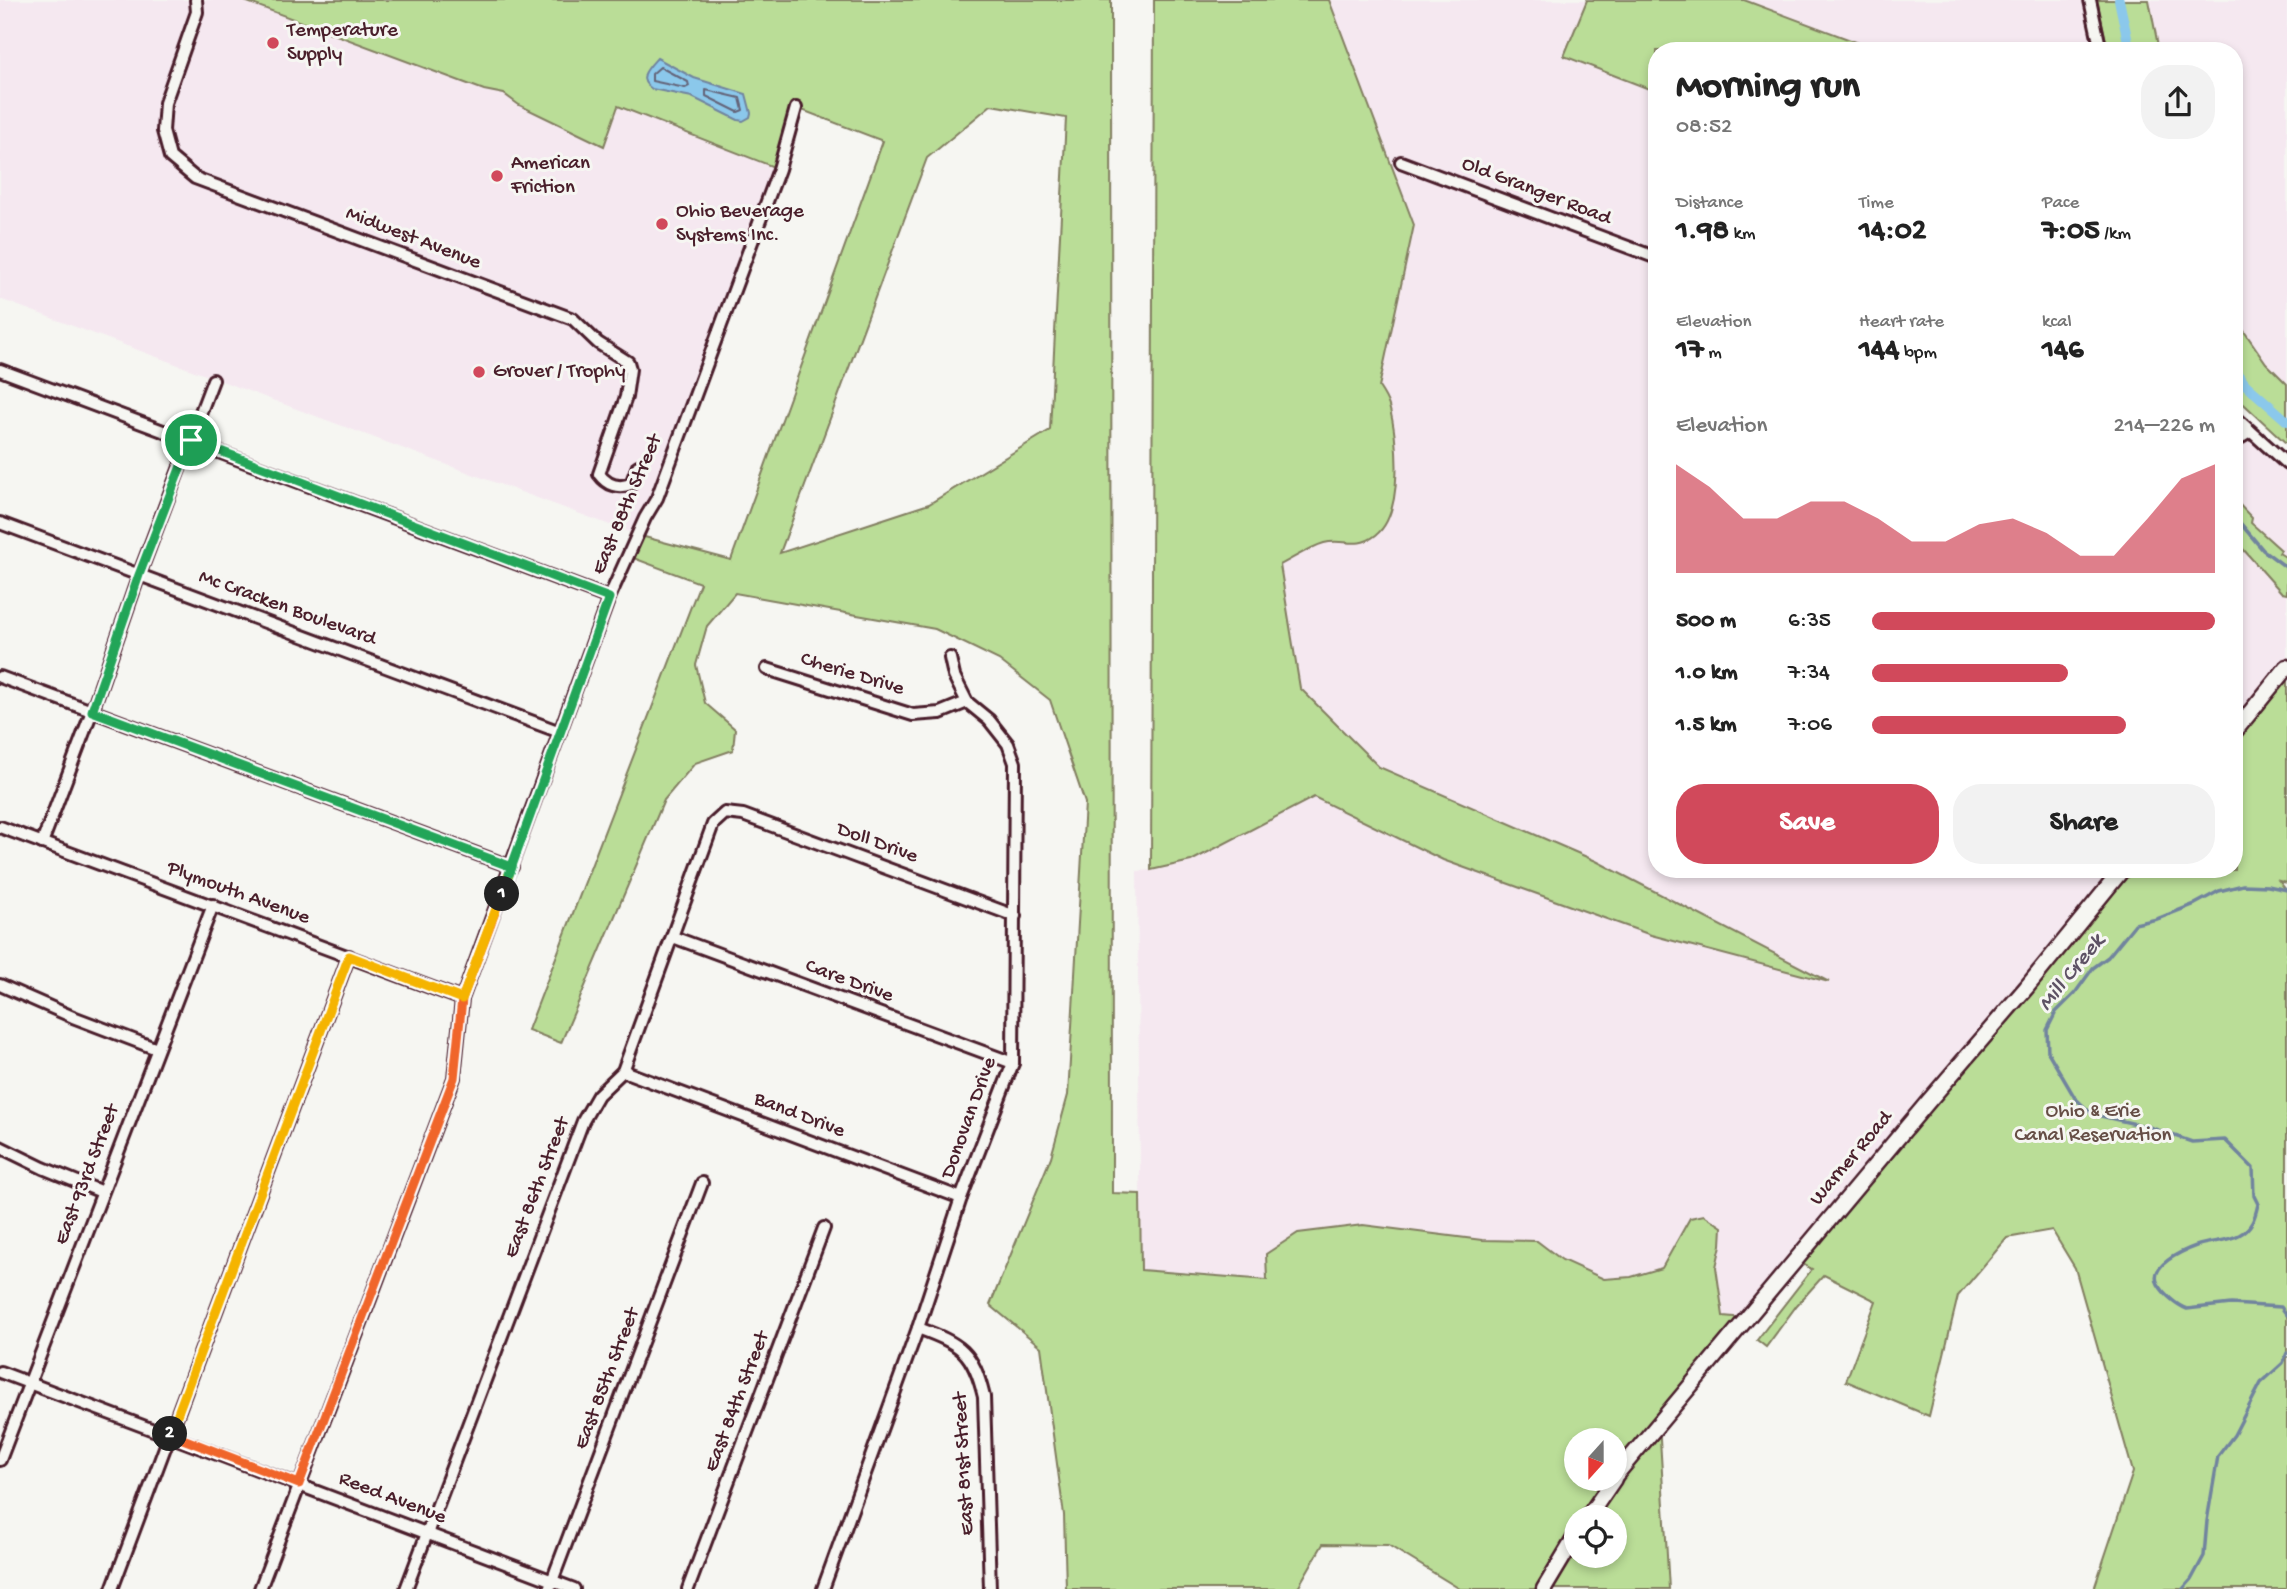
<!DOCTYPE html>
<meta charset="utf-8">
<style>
:root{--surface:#fff;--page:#f2f2f2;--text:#222;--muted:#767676;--accent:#d1495b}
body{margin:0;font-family:"Gochi Hand",sans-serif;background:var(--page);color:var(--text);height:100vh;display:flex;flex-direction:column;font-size:26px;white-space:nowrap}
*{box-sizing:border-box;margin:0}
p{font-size:23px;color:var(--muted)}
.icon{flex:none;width:38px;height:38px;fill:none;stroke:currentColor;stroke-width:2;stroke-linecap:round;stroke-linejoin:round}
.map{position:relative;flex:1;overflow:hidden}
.drawer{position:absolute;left:1648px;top:42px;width:595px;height:836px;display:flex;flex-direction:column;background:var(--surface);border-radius:28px;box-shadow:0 4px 10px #0003}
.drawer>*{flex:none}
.needle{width:46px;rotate:201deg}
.controls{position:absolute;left:1564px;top:1428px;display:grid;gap:14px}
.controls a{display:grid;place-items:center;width:63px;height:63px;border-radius:50%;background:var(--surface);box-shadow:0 4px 10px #0003;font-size:35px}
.pin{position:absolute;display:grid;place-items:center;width:60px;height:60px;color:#fff;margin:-30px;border:4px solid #fff;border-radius:50%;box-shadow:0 2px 7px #0007}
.km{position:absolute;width:35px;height:35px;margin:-18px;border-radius:50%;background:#222;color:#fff;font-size:19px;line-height:35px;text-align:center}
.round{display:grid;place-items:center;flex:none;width:74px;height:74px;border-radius:28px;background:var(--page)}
.overview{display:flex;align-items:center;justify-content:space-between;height:119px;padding:0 28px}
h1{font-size:38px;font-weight:700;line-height:52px}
.stats{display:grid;grid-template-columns:repeat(3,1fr);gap:10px;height:119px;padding:7px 28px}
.stats div{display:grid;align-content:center}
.stats b{font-size:30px;font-weight:700}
.stats small{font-size:19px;font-weight:400}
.stats p{font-size:19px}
.chart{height:196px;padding:14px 28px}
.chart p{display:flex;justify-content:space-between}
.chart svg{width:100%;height:126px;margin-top:7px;fill:var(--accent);opacity:.7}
.primary-button{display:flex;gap:14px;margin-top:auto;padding:14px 28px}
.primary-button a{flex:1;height:80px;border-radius:28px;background:var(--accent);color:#fff;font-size:28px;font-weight:700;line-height:80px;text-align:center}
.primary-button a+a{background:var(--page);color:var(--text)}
ul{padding:0 28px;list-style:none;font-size:23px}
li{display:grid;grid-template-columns:112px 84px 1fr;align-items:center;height:52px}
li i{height:18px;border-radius:9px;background:var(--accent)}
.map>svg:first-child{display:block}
.built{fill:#f5e8f0}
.green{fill:#badd97;stroke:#827e61;stroke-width:2;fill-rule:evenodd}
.water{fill:#8bc8eb;stroke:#71849e;stroke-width:2}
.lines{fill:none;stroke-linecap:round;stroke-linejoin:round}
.shore{stroke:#646378;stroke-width:2}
.stream{stroke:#71849e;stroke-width:3.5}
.canal{stroke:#8bc8eb;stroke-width:10}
.minor-casing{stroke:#4a1f2b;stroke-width:16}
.major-casing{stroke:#4a1f2b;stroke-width:19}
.minor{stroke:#f6f6f2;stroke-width:10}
.major{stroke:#f6f6f2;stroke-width:14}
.split-1-casing{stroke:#fff;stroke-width:14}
.split-2-casing{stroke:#fff;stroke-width:14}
.split-3-casing{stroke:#fff;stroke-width:14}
.split-4-casing{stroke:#fff;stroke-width:14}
.split-1{stroke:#22a559;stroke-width:9}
.split-2{stroke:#f0652b;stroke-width:9}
.split-3{stroke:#f5b400;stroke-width:9}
.split-4{stroke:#22a559;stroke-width:9}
.poi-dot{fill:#d1495b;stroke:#f6f6f2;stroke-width:2.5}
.labels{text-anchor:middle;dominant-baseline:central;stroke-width:6;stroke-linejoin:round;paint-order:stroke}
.poi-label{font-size:21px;fill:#4a1f2b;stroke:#f6f6f2;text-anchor:start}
.street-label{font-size:21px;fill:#4a1f2b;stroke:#f6f6f2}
.park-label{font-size:21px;fill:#664e46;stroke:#f6f6f2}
.water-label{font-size:23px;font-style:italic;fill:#5e5265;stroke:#f6f6f2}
</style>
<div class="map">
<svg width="2287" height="1589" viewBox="0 0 2287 1589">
<rect width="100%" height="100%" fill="#f6f6f2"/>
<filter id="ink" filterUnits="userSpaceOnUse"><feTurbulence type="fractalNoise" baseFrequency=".0143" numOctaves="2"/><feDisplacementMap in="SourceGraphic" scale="14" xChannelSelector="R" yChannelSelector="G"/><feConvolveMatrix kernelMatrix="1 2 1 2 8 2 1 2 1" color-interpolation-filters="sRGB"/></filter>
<g filter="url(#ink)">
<!-- built -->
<g class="built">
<polygon points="0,0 879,0 797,108 779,169 637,535 0,299"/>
<polygon points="1329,0 2090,0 2101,51 1657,51 1657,870 2122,870 1746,1318 1141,1270 1137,871 1151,870 1191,860 1211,598 1348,531 1414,225"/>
<polygon points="2149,0 2287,0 2287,384 2266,363 2235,318 2235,51 2159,51"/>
<polygon points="2235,417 2287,464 2287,667 2235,731"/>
</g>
<!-- green -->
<g class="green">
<path d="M242 0H1111L1112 1193 1140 1194 1141 1270 1267 1280 1266 1254 1298 1233 1363 1225 1482 1240 1537 1241 1562 1260 1604 1279 1631 1277 1662 1268 1690 1218 1704 1215 1722 1227 1721 1245 1716 1267 1723 1316 1746 1318 1659 1422 1669 1589H1460L1388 1545 1323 1544 1297 1589H1066L1064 1515 1041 1347 990 1305 1051 1157 1068 1095 1085 803 1050 700 999 660 935 629 735 593 707 626 696 665 705 703 735 729 733 750 695 763 664 800 561 1043 528 1030 700 583 628 556 637 535 731 560 883 141 797 108 779 169 618 106 604 146 519 105 504 94 484 90ZM991 105 1066 118 1050 430 929 504 780 553 927 158ZM1577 1440H1615V1479H1577ZM1577 1517H1615V1556H1577Z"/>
<path d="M1154 0H1329L1414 225 1379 387C1383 393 1387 399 1389 406 1398 437 1404 513 1376 535 1357 550 1343 538 1324 543 1310 547 1294 558 1280 565L1300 688 1379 767 1596 861 1829 982 1651 935 1443 860 1314 797 1191 861 1151 870Z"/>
<polygon points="1587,0 1744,0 1880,51 1784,51 1768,46 1766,51 1657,51 1657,92 1564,56"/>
<polygon points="2097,0 2149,0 2159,51 2108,51"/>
<polygon points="2235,318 2266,363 2287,384 2287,444 2235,396"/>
<polygon points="2235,500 2252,518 2251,523 2281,550 2279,553 2287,558 2287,594 2282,593 2235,540"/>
<polygon points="2287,667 2287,883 2279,881 2287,891 2287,1589 2094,1589 2133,1472 2075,1268 2052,1230 2007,1238 1958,1296 1929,1416 1846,1381 1876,1301 1824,1275 1797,1305 1766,1347 1757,1340 1812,1269 1795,1260 2122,870 2235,870 2235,731"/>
</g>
<!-- water -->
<path class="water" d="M657 58 694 78 746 94 751 113 750 117 743 121 738 120 692 97 652 89C636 79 648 68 657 58Z"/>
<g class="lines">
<!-- shore -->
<g class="shore">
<polygon points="660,67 688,82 689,86 685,88 652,81 652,74"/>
<polygon points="706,90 740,98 743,110 738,112 706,96"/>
</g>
<!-- stream -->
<g class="stream">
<polyline points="2235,517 2263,550 2287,568"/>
<path d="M2287 890 2268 886 2243 885 2219 891 2195 904 2157 919 2135 924 2108 957 2093 968 2075 993 2056 1012 2047 1030 2048 1052 2075 1098 2092 1114 2149 1127 2192 1142 2225 1140 2253 1168 2254 1196 2258 1204C2255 1218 2252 1228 2239 1235 2226 1242 2209 1241 2196 1246 2182 1251 2148 1266 2158 1284 2164 1294 2176 1305 2187 1309L2231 1304 2281 1307 2287 1315"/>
<polyline points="2183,1589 2191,1580 2204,1556 2207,1521 2218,1456 2234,1435 2261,1383 2283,1363 2287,1353"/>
</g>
<!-- canal -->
<g class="canal">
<polyline points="2119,0 2130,51"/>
<polyline points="2235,371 2246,385 2287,421"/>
</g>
<!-- minor casing -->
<g class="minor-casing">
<g id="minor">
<path d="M196 0 197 12 165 103 163 131 170 157 195 178 573 319 598 343 628 362 630 369 626 397 599 474C607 485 618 489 631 484L638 466"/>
<polyline points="2090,0 2101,51"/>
<polyline points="1401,162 1657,258"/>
<polyline points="0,370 609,598"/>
<polyline points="2235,417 2287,464"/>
<polyline points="2235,441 2250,432"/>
<polyline points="0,523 560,732"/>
<polyline points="767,669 913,715 940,713 967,702"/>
<polyline points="0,677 512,867"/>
<polyline points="0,827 462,999"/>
<polyline points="42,843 92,711 139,575 213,380"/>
<polyline points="673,937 1013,1063"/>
<polyline points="0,985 73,1017 157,1049"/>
<polyline points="623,1071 961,1198"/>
<polyline points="0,1147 43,1168 102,1192"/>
<path d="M918 1328C961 1344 973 1351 984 1397L990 1589"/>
<polyline points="0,1372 574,1589"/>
<polyline points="0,1460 213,905"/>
<polyline points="112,1589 349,956"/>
<polyline points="260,1589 454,1078 462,999 609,598 645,518 657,498 779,169 796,108"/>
<polyline points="406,1589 583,1121 598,1095 623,1071 713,824 725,813 743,815 1015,916"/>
<polyline points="549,1589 702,1183"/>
<polyline points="688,1589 824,1228"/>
<polyline points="823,1589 918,1328 961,1198 1013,1063 1015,763 1008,744 989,720 967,702 954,676 950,658"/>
</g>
</g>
<!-- major casing -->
<g class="major-casing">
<g id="major">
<polyline points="2235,731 2287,667"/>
<polyline points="1615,1476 1927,1103 2026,988 2122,870"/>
<polyline points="1588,1517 1614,1479"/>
<polyline points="1544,1589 1577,1534"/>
</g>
</g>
<!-- minor -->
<use href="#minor" class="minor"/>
<!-- major -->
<use href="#major" class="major"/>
</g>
</g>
<g class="lines" filter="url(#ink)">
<!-- split-1 casing -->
<g class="split-1-casing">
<polyline id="split-1" points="191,440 139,575 92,711 512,867 502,894"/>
</g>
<!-- split-2 casing -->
<g class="split-2-casing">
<polyline id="split-2" points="170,1434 299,1484 454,1078 462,999 502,894"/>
</g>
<!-- split-3 casing -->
<g class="split-3-casing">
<polyline id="split-3" points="170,1434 349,956 462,999 509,874"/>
</g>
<!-- split-4 casing -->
<g class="split-4-casing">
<polyline id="split-4" points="191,440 609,598 509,874"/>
</g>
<!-- split-1 -->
<use href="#split-1" class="split-1"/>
<!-- split-2 -->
<use href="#split-2" class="split-2"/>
<!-- split-3 -->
<use href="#split-3" class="split-3"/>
<!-- split-4 -->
<use href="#split-4" class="split-4"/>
</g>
<!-- markers -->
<g class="poi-dot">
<circle cx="273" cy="43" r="7"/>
<circle cx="497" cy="176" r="7"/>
<circle cx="662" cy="224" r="7"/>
<circle cx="479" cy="372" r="7"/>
</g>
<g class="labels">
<!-- poi labels -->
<g class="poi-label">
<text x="287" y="31">Temperature<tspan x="287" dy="24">Supply</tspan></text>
<text x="511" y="164">American<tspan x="511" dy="24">Friction</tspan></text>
<text x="676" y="212">Ohio Beverage<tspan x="676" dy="24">Systems Inc.</tspan></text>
<text x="493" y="372">Grover / Trophy</text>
</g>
<!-- street labels -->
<g class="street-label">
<text transform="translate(1536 192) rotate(21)">Old Granger Road</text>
<text transform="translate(413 239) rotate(21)">Midwest Avenue</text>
<text transform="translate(628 505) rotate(-67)">East 88th Street</text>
<text transform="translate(287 609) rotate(20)">Mc Cracken Boulevard</text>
<text transform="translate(852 675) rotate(17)">Cherie Drive</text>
<text transform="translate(877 844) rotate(20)">Doll Drive</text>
<text transform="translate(238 894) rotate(20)">Plymouth Avenue</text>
<text transform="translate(849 982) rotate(20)">Care Drive</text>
<text transform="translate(799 1116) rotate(21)">Band Drive</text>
<text transform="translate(970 1118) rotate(-70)">Donovan Drive</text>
<text transform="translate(1852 1159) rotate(-50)">Warner Road</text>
<text transform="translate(88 1175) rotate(-69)">East 93rd Street</text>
<text transform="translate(538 1188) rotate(-69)">East 86th Street</text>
<text transform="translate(608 1379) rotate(-69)">East 85th Street</text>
<text transform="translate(738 1402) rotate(-69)">East 84th Street</text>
<text transform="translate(965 1464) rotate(-93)">East 81st Street</text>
<text transform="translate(392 1499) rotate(21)">Reed Avenue</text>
</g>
<!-- park labels -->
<g class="park-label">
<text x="2093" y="1112">Ohio &amp; Erie<tspan x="2093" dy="24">Canal Reservation</tspan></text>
</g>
<!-- water labels -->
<g class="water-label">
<text transform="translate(2072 973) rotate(-51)">Mill Creek</text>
</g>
</g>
</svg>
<div class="controls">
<a><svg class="needle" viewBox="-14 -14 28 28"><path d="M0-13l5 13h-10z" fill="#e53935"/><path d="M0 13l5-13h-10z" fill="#767676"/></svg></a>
<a><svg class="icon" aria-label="locate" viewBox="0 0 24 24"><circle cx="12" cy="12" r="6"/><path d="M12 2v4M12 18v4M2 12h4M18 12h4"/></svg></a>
</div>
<div class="pin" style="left:191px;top:440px;background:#1e9e55"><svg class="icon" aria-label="arrive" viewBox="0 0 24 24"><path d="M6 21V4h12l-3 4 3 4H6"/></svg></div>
<b class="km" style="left:502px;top:894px">1</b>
<b class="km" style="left:170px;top:1434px">2</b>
<section class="drawer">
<div class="overview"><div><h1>Morning run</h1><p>08:52</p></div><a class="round"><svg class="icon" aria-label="share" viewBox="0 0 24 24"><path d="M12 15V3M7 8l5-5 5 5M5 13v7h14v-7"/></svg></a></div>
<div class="stats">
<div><p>Distance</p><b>1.98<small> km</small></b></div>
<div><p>Time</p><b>14:02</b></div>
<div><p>Pace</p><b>7:05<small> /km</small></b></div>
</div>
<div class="stats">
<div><p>Elevation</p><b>17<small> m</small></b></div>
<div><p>Heart rate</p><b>144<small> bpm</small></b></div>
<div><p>kcal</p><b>146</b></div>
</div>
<div class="chart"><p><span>Elevation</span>214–226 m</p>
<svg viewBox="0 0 160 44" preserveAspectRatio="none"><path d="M0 44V6L10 14L20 25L30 25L40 19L50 19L60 25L70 33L80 33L90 27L100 25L110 30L120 38L130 38L140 25L150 11L160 6V44z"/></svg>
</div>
<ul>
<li><b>500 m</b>6:35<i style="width:100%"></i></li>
<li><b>1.0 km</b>7:34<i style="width:57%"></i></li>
<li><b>1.5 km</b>7:06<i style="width:74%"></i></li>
</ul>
<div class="primary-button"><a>Save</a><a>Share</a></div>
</section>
</div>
